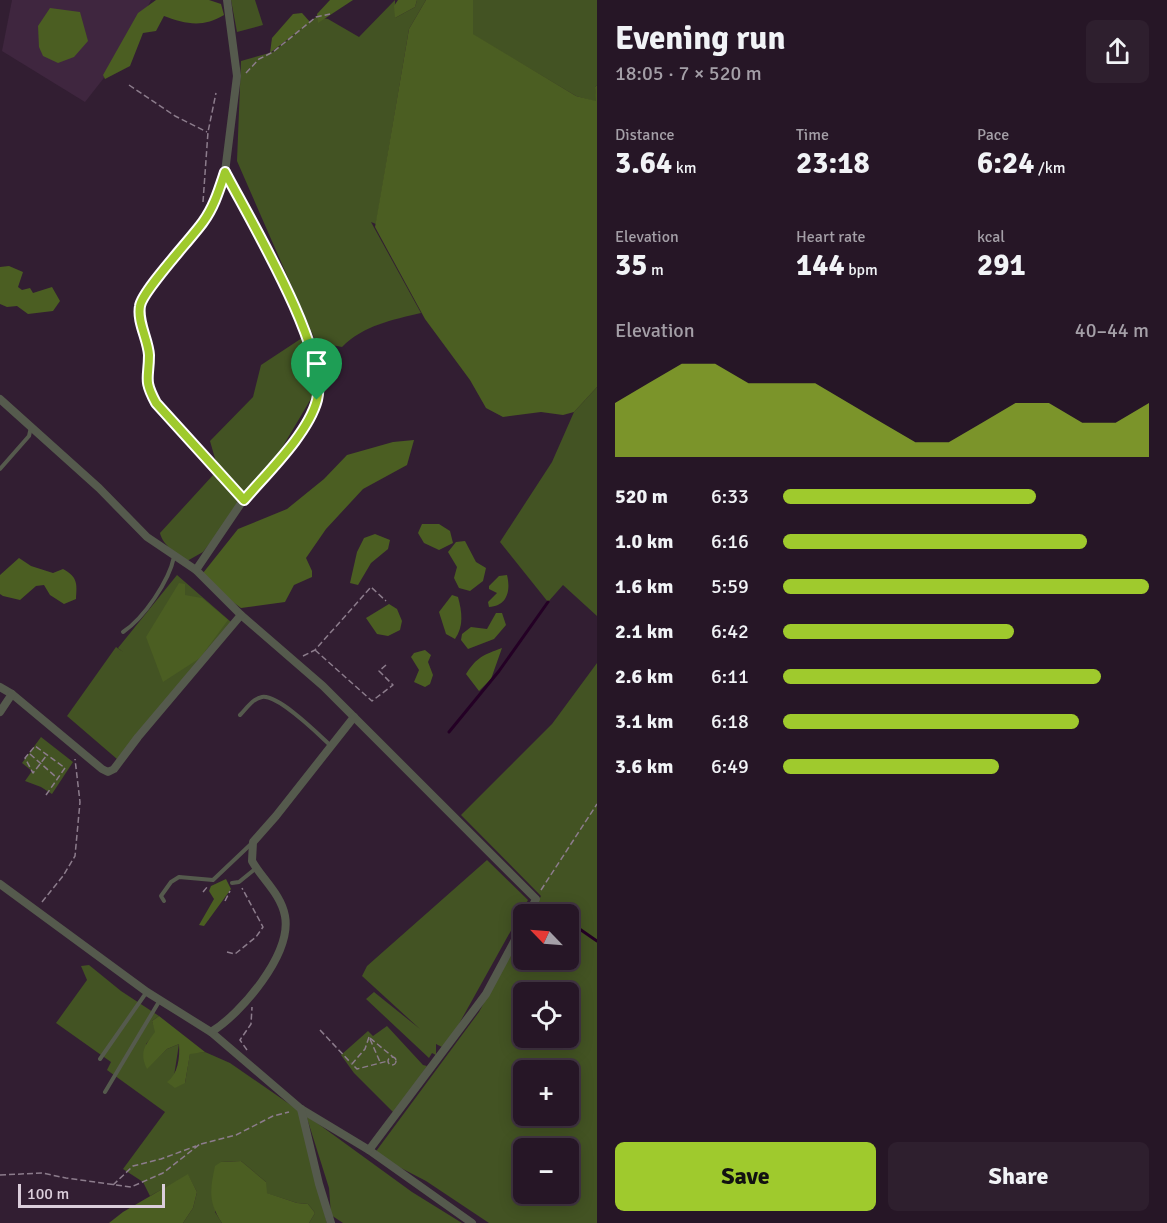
<!DOCTYPE html>
<meta charset="utf-8">
<style>
:root{--surface:#261626;--page:#2e1f2e;--text:#f1f3f6;--muted:#a49fa7;--line:#423543;--accent:#9fca2d}
body{margin:0;font-family:Signika,sans-serif;background:var(--page);color:var(--text);height:100vh;display:flex;flex-direction:column;font-size:22px;white-space:nowrap}
*{box-sizing:border-box;margin:0}
p{font-size:20px;color:var(--muted)}
.icon{flex:none;width:33px;height:33px;fill:none;stroke:currentColor;stroke-width:2;stroke-linecap:round;stroke-linejoin:round}
.map{position:relative;flex:1;overflow:hidden}
.side{display:flex;flex-direction:column;background:var(--surface);width:570px}
.side>*{flex:none}
.needle{width:39px;rotate:295deg}
.fabs{position:absolute;left:513px;top:904px;display:grid;gap:12px}
.fabs a{display:grid;place-items:center;width:66px;height:66px;border-radius:9px;background:var(--surface);box-shadow:0 3px 15px #0003,0 0 0 2px var(--line);font-size:30px}
.scale{position:absolute;left:18px;bottom:15px;width:147px;box-sizing:border-box;padding-left:6px;border:3px solid #dbcedb;border-top:0;font-size:16px;line-height:21px;white-space:nowrap;color:#dbcedb;-webkit-text-stroke:4px #321e32;paint-order:stroke}
.pin{position:absolute;display:grid;place-items:center;width:51px;height:51px;color:#fff;margin:-62px -26px;border-radius:50% 50% 50% 0;rotate:-45deg;box-shadow:0 0 6px #0007}
.pin .icon{rotate:45deg}
.round{display:grid;place-items:center;flex:none;width:63px;height:63px;border-radius:9px;background:var(--page)}
.summary{display:flex;align-items:center;justify-content:space-between;height:102px;padding:0 18px}
h1{font-size:33px;font-weight:700;line-height:45px}
.metrics{display:grid;grid-template-columns:repeat(3,1fr);gap:9px;height:102px;padding:6px 18px}
.metrics div{display:grid;align-content:center}
.metrics b{font-size:30px;font-weight:700}
.metrics small{font-size:16px;font-weight:400}
.metrics p{font-size:16px}
.chart{height:168px;padding:12px 18px}
.chart p{display:flex;justify-content:space-between}
.chart svg{width:100%;height:108px;margin-top:6px;fill:var(--accent);opacity:.7}
.primary-button{display:flex;gap:12px;margin-top:auto;padding:12px 18px}
.primary-button a{flex:1;height:69px;border-radius:9px;background:var(--accent);color:#111;font-size:24px;font-weight:700;line-height:69px;text-align:center}
.primary-button a+a{background:var(--page);color:var(--text)}
ul{padding:0 18px;list-style:none;font-size:20px}
li{display:grid;grid-template-columns:96px 72px 1fr;align-items:center;height:45px}
li i{height:15px;border-radius:8px;background:var(--accent)}
main{display:flex;flex:1;min-height:0}
.map>svg:first-child{display:block}
.built{fill:#3f263f}
.green{fill:#435323;fill-rule:evenodd}
.forest{fill:#4b5e22}
.lines{fill:none;stroke-linecap:round;stroke-linejoin:round}
.stream{stroke:#240025;stroke-width:3}
.path{stroke:#8c7c8c;stroke-width:1.5;stroke-dasharray:6 3;stroke-linecap:butt}
.service{stroke:#555a4d;stroke-width:4}
.minor{stroke:#555a4d;stroke-width:8}
.route-casing{stroke:#fff;stroke-width:12}
.route{stroke:#9fca2d;stroke-width:8}
</style>
<main>
<div class="map">
<svg width="597" height="1223" viewBox="0 0 597 1223">
<rect width="100%" height="100%" fill="#321e32"/>
<!-- built -->
<polygon class="built" points="12,0 151,0 125,51 85,102 2,51"/>
<!-- green -->
<g class="green">
<polygon points="231,0 255,0 263,25 237,32"/>
<path d="M395 0V18L415 7 417 0H426L409 29 376 224 371 222 421 313C392 320 364 325 342 347L316 342 237 161 241 61 273 52 316 17 328 19 359 37Z"/>
<polygon points="473,0 597,0 597,85 595,87 597,102 576,96 472,34"/>
<path d="M302 338 313 381 312 397 276 458 203 552 187 561C177 555 162 544 160 533L214 474 216 462 210 441 253 397 261 365Z"/>
<polygon points="597,387 597,616 563,585 548,602 500,542 552,462 574,412"/>
<polygon points="177,575 231,622 117,759 67,716 116,647 123,652 118,648"/>
<path d="M597 663V1223H489L426 1181 374 1154 479 1012 523 929 524 960H568V915H531L541 896 461 815 552 724ZM524 993H568V1038H524ZM524 1071H568V1116H524ZM524 1149H568V1194H524Z"/>
<polygon points="41,737 73,762 52,794 41,787 25,781 32,771 22,763"/>
<polygon points="487,860 528,900 455,1031 442,1047 436,1044 436,1055 432,1053 429,1058 366,999 374,992 420,1029 362,976 367,966"/>
<polygon points="89,965 121,991 159,1016 152,1021 156,1032 146,1044 147,1068 167,1049 179,1044 174,1076 185,1083 190,1053 205,1052 230,1063 298,1110 327,1223 309,1223 315,1213 308,1204 297,1203 266,1193 266,1182 241,1161 221,1162 215,1212 222,1223 183,1223 193,1208 197,1192 188,1175 150,1196 143,1182 123,1169 165,1112 107,1070 111,1062 56,1023 87,980 81,966"/>
<polygon points="387,1026 423,1065 427,1066 395,1114 354,1073 341,1055 368,1031 373,1036"/>
<polygon points="306,1115 412,1192 462,1223 343,1223 331,1215 329,1188"/>
</g>
<!-- forest -->
<g class="forest">
<path d="M156 0H209L221 4 224 15C203 28 185 24 164 16L156 31 143 33 130 66 105 79 103 75 138 13Z"/>
<polygon points="330,0 353,0 318,23 317,14"/>
<polygon points="398,0 417,0 415,7 395,18 394,6"/>
<polygon points="426,0 473,0 473,34 576,96 596,101 595,87 597,85 597,387 574,412 563,415 541,412 503,417 486,408 470,380 425,319 375,227 409,29"/>
<polygon points="50,8 80,12 88,41 74,57 58,63 43,56 39,47 38,26"/>
<polygon points="302,13 310,22 270,53 272,38 293,14"/>
<polygon points="9,266 23,272 18,287 22,290 30,288 33,293 52,287 60,301 53,311 28,314 17,306 7,307 0,304 0,267"/>
<polygon points="414,440 407,465 363,489 326,529 306,558 312,571 312,577 294,585 285,602 241,608 211,586 203,573 238,529 287,509 324,479 347,455 393,442"/>
<polygon points="422,524 439,524 450,531 453,543 439,550 424,543 418,533"/>
<polygon points="375,534 390,540 388,549 371,563 358,585 350,583 357,552 364,538"/>
<polygon points="465,541 476,562 486,568 483,581 470,591 459,588 454,578 457,567 448,552 456,542"/>
<path d="M19 558 31 566 53 573 63 569C78 577 77 584 76 599L64 604 50 595 44 585 36 586 20 600 3 596 0 594V575Z"/>
<path d="M507 575C511 591 507 606 489 607L488 602 497 593 489 589V586L499 576Z"/>
<polygon points="179,583 185,584 185,595 202,598 228,620 200,658 163,682 146,637"/>
<path d="M452 595 458 597C462 612 464 626 455 639L446 634 439 612Z"/>
<polygon points="389,604 397,609 402,621 400,630 388,636 377,634 366,618"/>
<polygon points="496,613 502,613 506,625 494,639 468,649 461,640 462,634 471,627 487,629"/>
<path d="M502 648 491 679 479 691 466 674C477 657 483 655 502 648Z"/>
<polygon points="425,650 431,655 428,662 433,675 430,684 425,687 414,682 419,670 411,657 414,653"/>
<polygon points="226,879 231,889 204,926 199,925 214,899 209,891 211,886"/>
<path d="M159 1016 205 1052 190 1054 185 1083 175 1088 167 1082C178 1074 180 1058 179 1044L167 1049 147 1069C139 1052 145 1045 155 1032L152 1021Z"/>
<path d="M241 1161 266 1182 267 1193 297 1203 308 1204 315 1213 309 1223H222C208 1202 210 1190 215 1166L221 1162Z"/>
<polygon points="188,1174 197,1192 193,1208 183,1223 109,1223 123,1212"/>
</g>
<g class="lines">
<!-- stream -->
<g class="stream">
<polyline points="449,732 499,671 548,602"/>
<polyline points="568,921 597,941"/>
</g>
<!-- path -->
<g class="path">
<polyline points="246,73 259,59 273,52 316,17 330,14"/>
<polyline points="129,85 175,116 207,132"/>
<polyline points="203,202 208,132 216,93"/>
<polyline points="315,650 372,701 393,685 379,671 386,665"/>
<polyline points="303,656 315,650 371,587 386,601"/>
<polyline points="30,754 56,777"/>
<polyline points="46,795 65,768 35,746 25,758 33,773 47,755"/>
<polyline points="541,890 597,804"/>
<polyline points="203,892 208,886"/>
<polyline points="225,901 230,891"/>
<polyline points="42,902 63,876 75,856 80,802 75,759"/>
<polyline points="227,952 235,954 256,937 263,927 242,888"/>
<polyline points="320,1030 351,1063"/>
<polyline points="369,1037 365,1049 352,1064 357,1069 388,1061"/>
<polyline points="370,1038 393,1057"/>
<polyline points="370,1039 380,1062"/>
<polyline points="247,1050 240,1040 251,1024 252,1007"/>
<circle cx="392" cy="1061" r="4"/>
<polyline points="201,1144 236,1135 273,1116 289,1112"/>
<polyline points="0,1175 42,1173 66,1178 131,1187 163,1173 200,1144"/>
<polyline points="113,1185 133,1166 161,1159 196,1146"/>
</g>
<!-- service -->
<g class="service">
<polyline points="0,469 29,436 31,427"/>
<path d="M123 632C144 618 169 581 174 557"/>
<path d="M240 715C247 708 252 699 262 697 278 694 318 734 330 745"/>
<polyline points="232,883 239,882 255,869"/>
<polyline points="164,901 161,896 171,882 179,877 213,880 251,844"/>
<polyline points="100,1059 146,993"/>
<polyline points="105,1092 160,1000"/>
</g>
<!-- minor -->
<g class="minor">
<path d="M225 172C219 190 214 207 203 222 191 240 143 290 140 306 137 322 148 339 149 355 149 379 143 379 156 403L244 499"/>
<polyline points="0,399 99,488 147,537 196,570 241,615 323,686 536,899 528,915"/>
<polyline points="196,570 244,499 292,445 310,417 317,400 319,380 312,352 292,300 225,172 237,76 227,0"/>
<polyline points="0,687 12,694 102,769 108,772 114,769 138,737 241,615"/>
<polyline points="0,712 12,694"/>
<polyline points="0,884 147,992 211,1032 301,1109 369,1150 472,1223"/>
<path d="M211 1032C241 1014 292 954 285 916 281 894 262 879 252 861L253 842 276 816 354 717"/>
<polyline points="301,1109 319,1184 331,1223"/>
<polyline points="369,1150 486,994 524,923"/>
</g>
</g>
<g class="lines">
<!-- route casing -->
<g class="route-casing">
<path id="route" d="M225 172C249 218 330 353 317 400 308 434 267 473 244 500L156 403C143 379 149 379 149 355 148 339 137 322 140 306 142 291 191 239 203 222 214 207 219 190 225 172Z"/>
</g>
<!-- route -->
<use href="#route" class="route"/>
</g>
</svg>
<div class="fabs">
<a><svg class="needle" viewBox="-14 -14 28 28"><path d="M0-13l5 13h-10z" fill="#e53935"/><path d="M0 13l5-13h-10z" fill="#a49fa7"/></svg></a>
<a><svg class="icon" aria-label="locate" viewBox="0 0 24 24"><circle cx="12" cy="12" r="6"/><path d="M12 2v4M12 18v4M2 12h4M18 12h4"/></svg></a>
<a>+</a>
<a>−</a>
</div>
<div class="scale">100 m</div>
<div class="pin" style="left:317px;top:400px;background:#1e9e55"><svg class="icon" aria-label="arrive" viewBox="0 0 24 24"><path d="M6 21V4h12l-3 4 3 4H6"/></svg></div>
</div>
<section class="side">
<div class="summary"><div><h1>Evening run</h1><p>18:05 · 7 × 520 m</p></div><a class="round"><svg class="icon" aria-label="share" viewBox="0 0 24 24"><path d="M12 15V3M7 8l5-5 5 5M5 13v7h14v-7"/></svg></a></div>
<div class="metrics">
<div><p>Distance</p><b>3.64<small> km</small></b></div>
<div><p>Time</p><b>23:18</b></div>
<div><p>Pace</p><b>6:24<small> /km</small></b></div>
</div>
<div class="metrics">
<div><p>Elevation</p><b>35<small> m</small></b></div>
<div><p>Heart rate</p><b>144<small> bpm</small></b></div>
<div><p>kcal</p><b>291</b></div>
</div>
<div class="chart"><p><span>Elevation</span>40–44 m</p>
<svg viewBox="0 0 160 44" preserveAspectRatio="none"><path d="M0 44V22L10 14L20 6L30 6L40 14L50 14L60 14L70 22L80 30L90 38L100 38L110 30L120 22L130 22L140 30L150 30L160 22V44z"/></svg>
</div>
<ul>
<li><b>520 m</b>6:33<i style="width:69%"></i></li>
<li><b>1.0 km</b>6:16<i style="width:83%"></i></li>
<li><b>1.6 km</b>5:59<i style="width:100%"></i></li>
<li><b>2.1 km</b>6:42<i style="width:63%"></i></li>
<li><b>2.6 km</b>6:11<i style="width:87%"></i></li>
<li><b>3.1 km</b>6:18<i style="width:81%"></i></li>
<li><b>3.6 km</b>6:49<i style="width:59%"></i></li>
</ul>
<div class="primary-button"><a>Save</a><a>Share</a></div>
</section>
</main>
